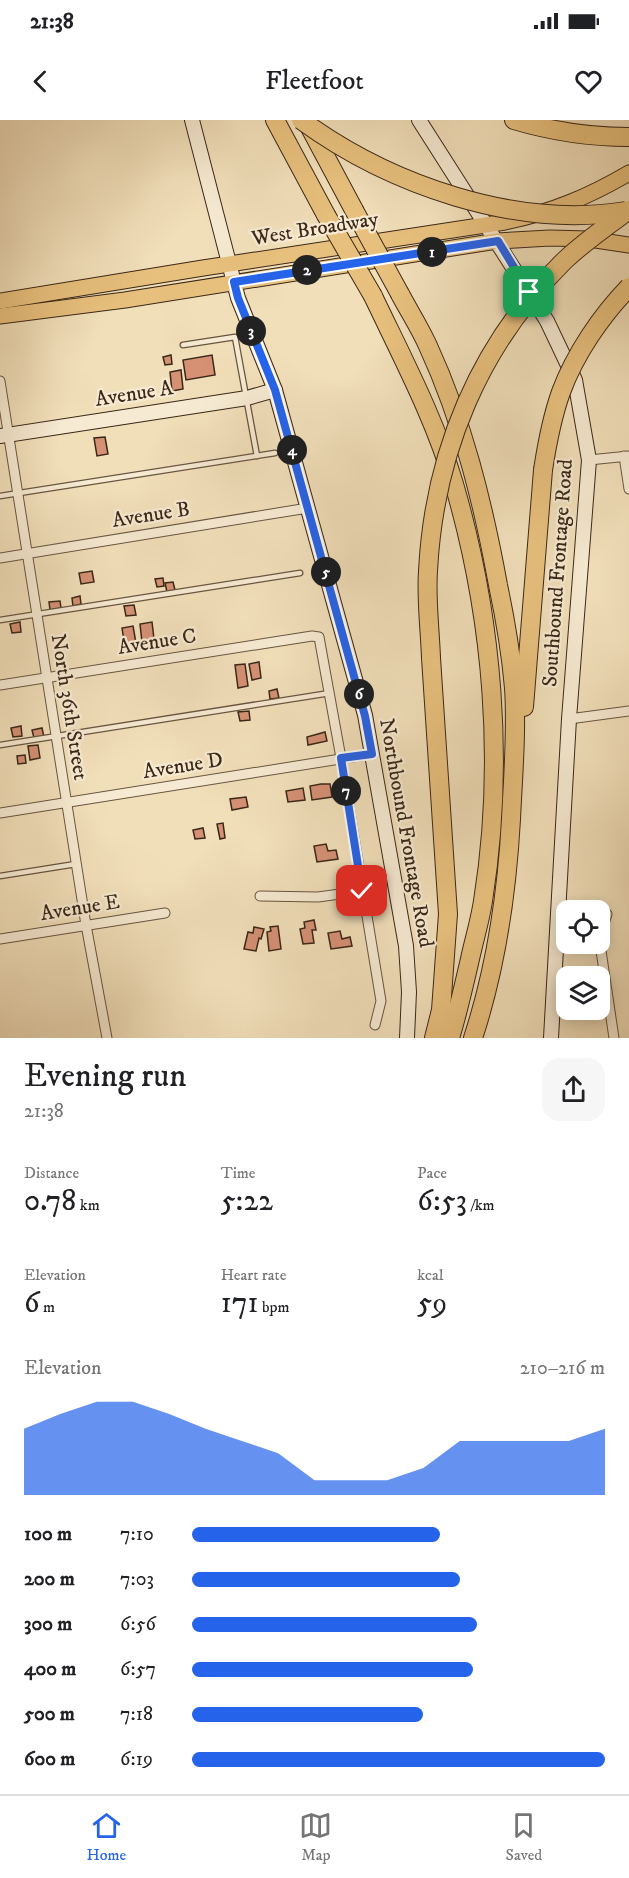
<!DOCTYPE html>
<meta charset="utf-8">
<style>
:root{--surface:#fff;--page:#f6f6f6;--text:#202124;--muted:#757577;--line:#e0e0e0;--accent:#2563eb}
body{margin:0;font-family:"IM FELL DW Pica",serif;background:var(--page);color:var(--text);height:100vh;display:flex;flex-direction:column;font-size:22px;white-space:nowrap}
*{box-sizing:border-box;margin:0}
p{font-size:20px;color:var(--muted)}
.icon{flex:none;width:33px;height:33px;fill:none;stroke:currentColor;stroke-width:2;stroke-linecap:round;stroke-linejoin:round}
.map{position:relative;height:918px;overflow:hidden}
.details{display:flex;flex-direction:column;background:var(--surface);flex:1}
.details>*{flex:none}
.controls{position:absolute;left:556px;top:780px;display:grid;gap:12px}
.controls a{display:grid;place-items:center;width:54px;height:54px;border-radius:12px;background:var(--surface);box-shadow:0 3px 15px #0003;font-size:30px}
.pin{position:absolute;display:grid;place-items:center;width:51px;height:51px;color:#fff;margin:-26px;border-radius:12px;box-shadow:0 3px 9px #0006}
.km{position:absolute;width:30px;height:30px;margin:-15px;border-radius:50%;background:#222;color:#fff;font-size:16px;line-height:30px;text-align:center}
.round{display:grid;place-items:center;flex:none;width:63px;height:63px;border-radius:18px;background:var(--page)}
.summary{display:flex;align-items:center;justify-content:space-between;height:102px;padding:0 24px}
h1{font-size:33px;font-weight:600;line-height:45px}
.figures{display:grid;grid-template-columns:repeat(3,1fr);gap:9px;height:102px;padding:6px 24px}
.figures div{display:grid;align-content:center}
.figures b{font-size:30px;font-weight:600}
.figures small{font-size:16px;font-weight:400}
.figures p{font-size:16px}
.chart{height:168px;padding:12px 24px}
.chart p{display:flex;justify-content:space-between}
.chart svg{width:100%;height:108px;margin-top:6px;fill:var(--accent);opacity:.7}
ul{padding:0 24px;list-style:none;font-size:20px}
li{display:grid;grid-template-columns:96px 72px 1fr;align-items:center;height:45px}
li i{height:15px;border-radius:8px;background:var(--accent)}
.status{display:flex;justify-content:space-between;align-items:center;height:42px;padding:0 30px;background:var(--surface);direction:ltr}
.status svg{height:16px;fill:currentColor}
header{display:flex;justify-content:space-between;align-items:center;height:78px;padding:0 24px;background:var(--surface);font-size:27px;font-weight:600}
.tab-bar{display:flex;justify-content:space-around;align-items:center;height:84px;border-top:2px solid var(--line);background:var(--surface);font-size:16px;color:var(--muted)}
.tab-bar a{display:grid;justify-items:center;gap:3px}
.tab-bar .active{color:var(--accent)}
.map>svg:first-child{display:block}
.building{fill:#d69175;stroke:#3a2718;stroke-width:1.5}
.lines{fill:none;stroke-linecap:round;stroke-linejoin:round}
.lane-casing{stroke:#685540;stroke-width:7}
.street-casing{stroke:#685540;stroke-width:11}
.secondary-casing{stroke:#3a2718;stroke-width:16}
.primary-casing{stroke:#3a2718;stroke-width:17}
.highway-casing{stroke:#3a2718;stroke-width:20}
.lane{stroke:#f6ead2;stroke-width:4.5}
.street{stroke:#f6ead2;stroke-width:9}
.secondary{stroke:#f6ead2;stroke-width:14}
.primary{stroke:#e8c07d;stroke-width:15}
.highway{stroke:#e8c07d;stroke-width:18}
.highway-bridge-casing{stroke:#3a2718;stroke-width:20;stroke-linecap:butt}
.highway-bridge{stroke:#e8c07d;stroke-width:18}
.route-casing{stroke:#fff;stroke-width:12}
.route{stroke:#2563eb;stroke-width:8}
.labels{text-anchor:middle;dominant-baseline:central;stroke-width:4.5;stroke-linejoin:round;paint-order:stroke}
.street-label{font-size:21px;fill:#3a2718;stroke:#f6ead2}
</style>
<div class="status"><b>21:38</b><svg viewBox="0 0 49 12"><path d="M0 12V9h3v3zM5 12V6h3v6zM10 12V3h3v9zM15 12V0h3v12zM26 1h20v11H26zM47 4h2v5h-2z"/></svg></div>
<header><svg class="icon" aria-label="back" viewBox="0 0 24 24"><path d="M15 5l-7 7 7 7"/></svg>Fleetfoot<svg class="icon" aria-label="heart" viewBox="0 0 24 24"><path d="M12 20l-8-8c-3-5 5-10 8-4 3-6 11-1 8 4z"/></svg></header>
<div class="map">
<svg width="629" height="918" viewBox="0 0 629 918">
<rect width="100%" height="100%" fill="#f1dfba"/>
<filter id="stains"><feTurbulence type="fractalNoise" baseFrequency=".00333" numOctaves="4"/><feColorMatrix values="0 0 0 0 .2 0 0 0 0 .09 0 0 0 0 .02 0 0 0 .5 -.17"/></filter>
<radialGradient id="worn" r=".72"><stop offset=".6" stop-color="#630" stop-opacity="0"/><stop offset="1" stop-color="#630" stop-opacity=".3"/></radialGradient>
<!-- building -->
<g class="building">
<polygon points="171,235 172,244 165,245 163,237"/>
<polygon points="212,235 215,255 186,260 183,240"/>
<polygon points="181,250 183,269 172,271 170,252"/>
<polygon points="105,317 108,334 97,336 94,318"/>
<polygon points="92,451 94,462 81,464 79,453"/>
<polygon points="163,458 164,466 157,467 155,459"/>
<polygon points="173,462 175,470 167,472 165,463"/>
<polygon points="80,476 81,484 73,486 72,478"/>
<polygon points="60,481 61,488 50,490 49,482"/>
<polygon points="134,485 136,495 126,496 124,486"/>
<polygon points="20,502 21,512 12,513 10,504"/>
<polygon points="152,502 154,519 142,522 140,504"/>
<polygon points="133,506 136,523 125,527 122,508"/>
<polygon points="259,542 261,558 252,560 249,544"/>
<polygon points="245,544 248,566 238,568 235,545"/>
<polygon points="277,569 279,578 270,579 269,571"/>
<polygon points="249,591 250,600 240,601 238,592"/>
<polygon points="21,606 22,616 13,617 11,608"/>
<polygon points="42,608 44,617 34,618 32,610"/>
<polygon points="325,612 327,621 308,625 307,617"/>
<polygon points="38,625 40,638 30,640 28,626"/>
<polygon points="25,635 26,643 18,644 17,636"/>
<polygon points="321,664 330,664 332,677 312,680 310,666"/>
<polygon points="303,668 305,680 288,682 286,671"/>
<polygon points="246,677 248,687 232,690 230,679"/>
<polygon points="223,703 225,718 220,719 217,704"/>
<polygon points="203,708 205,718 195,719 193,710"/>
<polygon points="326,724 328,731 336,730 338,739 317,742 314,726"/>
<polygon points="314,800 316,810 312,810 314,823 303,824 300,809 305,808 304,802"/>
<polygon points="278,806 281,829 269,831 267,812 271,811 270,807"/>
<polygon points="254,807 264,809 261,819 259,818 256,831 244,829 248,812 253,813"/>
<polygon points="340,811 342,819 350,817 352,826 331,829 328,813"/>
</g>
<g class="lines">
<!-- lane casing -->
<g class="lane-casing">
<g id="lane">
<polyline points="183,225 235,217 257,336"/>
<polyline points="0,376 275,333"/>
<polyline points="0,500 300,453"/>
<polyline points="0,625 330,573"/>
<polyline points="0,756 76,744"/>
</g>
</g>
<!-- street casing -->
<g class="street-casing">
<g id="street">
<polyline points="0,261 86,805 107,918"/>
<polyline points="624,336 629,369"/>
<polyline points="589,340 629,336"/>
<polyline points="0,438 308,388"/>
<polyline points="0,565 312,516 319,517 341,638 381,881 375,905"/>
<polyline points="569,599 629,591"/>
<polyline points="0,693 372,634"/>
<polyline points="260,776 318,777 362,771"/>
<polyline points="607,794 602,810 600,824 614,918"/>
<polyline points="0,819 165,793"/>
</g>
</g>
<!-- secondary casing -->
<g class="secondary-casing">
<g id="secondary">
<polyline points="192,0 238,178 275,270 365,595 406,826 409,872 407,918"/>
<polyline points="419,0 547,201 575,260 589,340 569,599 551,918"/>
<polyline points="0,316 247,278 275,270"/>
</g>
</g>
<!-- primary casing -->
<g class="primary-casing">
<g id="primary">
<path d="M0 181 203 148 505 102C552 92 588 77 629 53"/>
<polyline points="0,196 125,180 497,121 550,118 589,119 629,125"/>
</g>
</g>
<!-- highway casing -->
<g class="highway-casing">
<g id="highway">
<polyline points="275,0 326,95"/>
<path d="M514 0C551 11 590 17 629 17"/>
<polyline points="307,2 354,90"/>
<path d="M400 174C409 191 420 208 428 226 463 302 483 383 498 465 505 498 511 533 514 568 517 611 513 656 511 699 507 773 496 848 473 918"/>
<path d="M373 176C402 237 435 299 454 364 493 498 505 643 483 781 480 801 474 820 470 839 464 865 458 892 450 918"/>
<polyline points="431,538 448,794 441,890 434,918"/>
<polyline points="524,587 543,350"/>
</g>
</g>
<!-- lane -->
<use href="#lane" class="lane"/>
<!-- street -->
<use href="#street" class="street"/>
<!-- secondary -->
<use href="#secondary" class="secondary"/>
<!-- primary -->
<use href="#primary" class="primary"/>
<!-- highway -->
<use href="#highway" class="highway"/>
<!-- highway-bridge casing -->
<g class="highway-bridge-casing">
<g id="highway-bridge">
<path d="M301 0C390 65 516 109 626 91"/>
<polyline points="354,90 400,174"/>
<polyline points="326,95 373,176"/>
<path d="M543 350C547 324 552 297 561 272 575 234 601 196 629 167"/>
<path d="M431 538C430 509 426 480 428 451 434 333 479 225 564 141 584 122 607 106 629 90"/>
</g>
</g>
<!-- highway-bridge -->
<use href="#highway-bridge" class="highway-bridge"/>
</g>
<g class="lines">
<!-- route casing -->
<g class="route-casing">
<polyline id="route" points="362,771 341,638 372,634 365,596 275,270 238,178 234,162 498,121 529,172"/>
</g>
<!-- route -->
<use href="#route" class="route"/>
</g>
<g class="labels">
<!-- street labels -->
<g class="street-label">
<text transform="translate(315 109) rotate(-9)">West Broadway</text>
<text transform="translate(134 274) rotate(-9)">Avenue A</text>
<text transform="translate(151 395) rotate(-9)">Avenue B</text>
<text transform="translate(558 453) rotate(-86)">Southbound Frontage Road</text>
<text transform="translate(157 522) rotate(-9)">Avenue C</text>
<text transform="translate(69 587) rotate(81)">North 36th Street</text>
<text transform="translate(183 646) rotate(-9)">Avenue D</text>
<text transform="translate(406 713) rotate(80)">Northbound Frontage Road</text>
<text transform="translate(80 788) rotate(-9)">Avenue E</text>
</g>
</g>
<rect width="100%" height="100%" filter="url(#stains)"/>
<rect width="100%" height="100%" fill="url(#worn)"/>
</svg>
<div class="controls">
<a><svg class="icon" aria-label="locate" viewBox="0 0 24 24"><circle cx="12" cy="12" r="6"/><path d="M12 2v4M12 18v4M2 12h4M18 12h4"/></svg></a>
<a><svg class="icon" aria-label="layers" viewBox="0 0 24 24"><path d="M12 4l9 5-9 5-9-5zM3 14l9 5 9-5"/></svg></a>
</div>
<div class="pin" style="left:529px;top:172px;background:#1e9e55"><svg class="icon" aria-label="arrive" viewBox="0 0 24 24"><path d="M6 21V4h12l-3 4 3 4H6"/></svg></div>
<div class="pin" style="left:362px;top:771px;background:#d93025"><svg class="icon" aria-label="check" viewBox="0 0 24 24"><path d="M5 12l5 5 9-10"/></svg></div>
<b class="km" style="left:432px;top:132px">1</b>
<b class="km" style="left:307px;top:150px">2</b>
<b class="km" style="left:251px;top:211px">3</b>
<b class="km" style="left:292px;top:330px">4</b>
<b class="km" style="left:326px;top:452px">5</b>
<b class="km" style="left:359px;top:574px">6</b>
<b class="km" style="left:346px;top:671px">7</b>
</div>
<section class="details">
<div class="summary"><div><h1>Evening run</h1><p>21:38</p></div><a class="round"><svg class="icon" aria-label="share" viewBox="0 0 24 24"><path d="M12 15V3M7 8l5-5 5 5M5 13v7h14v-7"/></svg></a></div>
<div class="figures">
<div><p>Distance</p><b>0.78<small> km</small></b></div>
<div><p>Time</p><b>5:22</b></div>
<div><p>Pace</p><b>6:53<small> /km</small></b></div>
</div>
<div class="figures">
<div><p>Elevation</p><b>6<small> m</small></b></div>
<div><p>Heart rate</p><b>171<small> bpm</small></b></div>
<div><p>kcal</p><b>59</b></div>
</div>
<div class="chart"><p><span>Elevation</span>210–216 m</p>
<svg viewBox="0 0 160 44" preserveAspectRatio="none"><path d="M0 44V17L10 11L20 6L30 6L40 11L50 17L60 22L70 27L80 38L90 38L100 38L110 33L120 22L130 22L140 22L150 22L160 17V44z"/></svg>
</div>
<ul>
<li><b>100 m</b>7:10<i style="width:60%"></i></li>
<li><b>200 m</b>7:03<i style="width:65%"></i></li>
<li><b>300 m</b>6:56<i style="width:69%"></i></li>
<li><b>400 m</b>6:57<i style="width:68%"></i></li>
<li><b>500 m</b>7:18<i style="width:56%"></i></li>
<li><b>600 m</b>6:19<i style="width:100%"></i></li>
</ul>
</section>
<nav class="tab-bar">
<a class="active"><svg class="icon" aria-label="home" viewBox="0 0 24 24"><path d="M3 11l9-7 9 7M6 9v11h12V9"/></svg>Home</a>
<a><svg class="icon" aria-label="map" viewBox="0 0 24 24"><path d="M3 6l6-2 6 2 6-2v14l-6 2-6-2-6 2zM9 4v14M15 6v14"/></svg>Map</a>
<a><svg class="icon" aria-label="saved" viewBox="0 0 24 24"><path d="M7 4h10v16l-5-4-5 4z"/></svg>Saved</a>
</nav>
